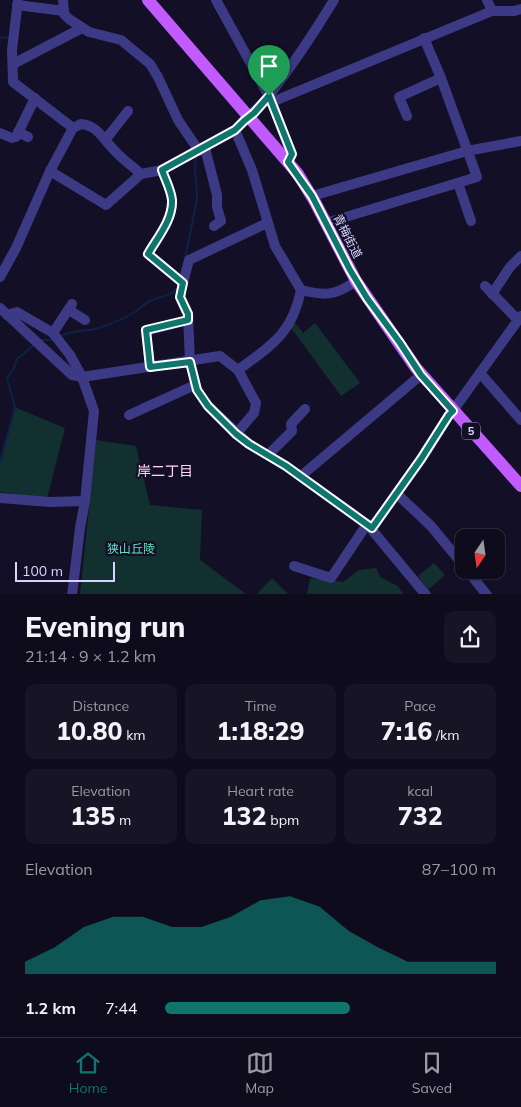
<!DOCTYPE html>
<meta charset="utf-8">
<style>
:root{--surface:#0e0b1c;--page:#171425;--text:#f1f3f6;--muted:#9b9ba3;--line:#2e2b3b;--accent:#0f766e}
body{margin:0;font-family:Mulish,"Noto Sans JP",sans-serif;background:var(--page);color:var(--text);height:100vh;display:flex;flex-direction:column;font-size:19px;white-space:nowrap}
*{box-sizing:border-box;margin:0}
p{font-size:16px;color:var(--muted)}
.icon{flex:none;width:28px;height:28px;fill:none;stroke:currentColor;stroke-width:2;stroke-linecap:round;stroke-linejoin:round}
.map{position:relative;height:594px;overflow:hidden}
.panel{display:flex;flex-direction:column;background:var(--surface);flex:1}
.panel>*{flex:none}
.needle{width:32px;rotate:193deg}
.fabs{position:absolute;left:455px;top:529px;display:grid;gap:10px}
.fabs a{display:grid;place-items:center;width:50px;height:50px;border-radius:10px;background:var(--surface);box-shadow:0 1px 4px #0004,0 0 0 1px var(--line);font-size:25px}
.scale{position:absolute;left:15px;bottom:12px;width:100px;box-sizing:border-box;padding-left:5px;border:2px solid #d9d4ff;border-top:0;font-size:14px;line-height:18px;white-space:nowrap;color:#d9d4ff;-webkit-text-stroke:4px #130f26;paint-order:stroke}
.pin{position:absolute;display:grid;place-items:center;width:42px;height:42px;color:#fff;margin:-51px -21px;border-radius:50% 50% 50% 0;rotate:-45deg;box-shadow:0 0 5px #0007}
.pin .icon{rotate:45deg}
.round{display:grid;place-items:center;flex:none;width:52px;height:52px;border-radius:10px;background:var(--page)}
.head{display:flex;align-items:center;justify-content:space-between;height:85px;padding:0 25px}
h1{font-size:28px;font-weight:800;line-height:38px}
.figures{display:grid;grid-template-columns:repeat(3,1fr);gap:8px;height:85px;padding:5px 25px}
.figures div{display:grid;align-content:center;border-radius:10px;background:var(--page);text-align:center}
.figures b{font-size:25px;font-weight:800}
.figures small{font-size:14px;font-weight:400}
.figures p{font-size:14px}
.chart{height:140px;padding:10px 25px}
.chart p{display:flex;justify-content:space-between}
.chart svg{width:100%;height:90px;margin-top:5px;fill:var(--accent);opacity:.7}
ul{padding:0 25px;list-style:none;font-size:16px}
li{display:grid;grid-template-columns:80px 60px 1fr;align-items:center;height:38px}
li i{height:12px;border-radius:6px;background:var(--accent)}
.tab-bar{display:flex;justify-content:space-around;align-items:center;height:70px;border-top:1px solid var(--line);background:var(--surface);font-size:14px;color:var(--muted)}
.tab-bar a{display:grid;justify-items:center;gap:2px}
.tab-bar .current{color:var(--accent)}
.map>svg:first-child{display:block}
.green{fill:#12302f}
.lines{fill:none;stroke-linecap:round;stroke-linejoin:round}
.stream{stroke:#0c2248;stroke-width:2}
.minor{stroke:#3d3a85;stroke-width:10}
.major{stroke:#c25bff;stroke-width:12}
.route-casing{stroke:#fff;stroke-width:10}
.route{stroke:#0f766e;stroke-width:6}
.labels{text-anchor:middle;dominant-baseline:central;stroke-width:4.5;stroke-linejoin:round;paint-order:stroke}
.shield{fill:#130f26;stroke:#9e99be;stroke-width:1}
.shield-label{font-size:11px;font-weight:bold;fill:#d9d4ff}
.street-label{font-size:12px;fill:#d9d4ff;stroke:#130f26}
.park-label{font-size:12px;fill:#5fe0c0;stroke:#130f26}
.neighbourhood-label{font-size:14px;fill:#ffd6f0;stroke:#130f26}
</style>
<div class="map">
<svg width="521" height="595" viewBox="0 0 521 595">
<rect width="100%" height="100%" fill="#130f26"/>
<!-- green -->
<g class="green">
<polygon points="292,319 303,333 315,323 360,383 341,396 289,325"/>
<polygon points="14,407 65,428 47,499 0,492 0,456 2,455"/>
<polygon points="96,440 136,446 150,505 202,510 200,560 246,594 80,595"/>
<polygon points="434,563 445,575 428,590 418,576"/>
<polygon points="376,568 380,577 398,586 403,594 307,595 310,578 343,582 359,570"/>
<polygon points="272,578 288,594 257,594"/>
</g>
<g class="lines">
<!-- stream -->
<g class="stream">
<polyline points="0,37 10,38"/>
<path d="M185 258 197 200C198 185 192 170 197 155"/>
<path d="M61 336C76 329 81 332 95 329 108 325 123 319 135 312 140 309 144 304 150 301 160 296 171 297 178 287"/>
<polyline points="42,340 54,340"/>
<polyline points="0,462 15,408 7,378 14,368 17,359 33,346"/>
</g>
<!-- minor -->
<g class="minor">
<polyline points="18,0 12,50 13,82 73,128"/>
<polyline points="63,0 64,14 69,19 89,32 121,40 150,64 158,77 178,120 199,151"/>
<polyline points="216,0 272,102 291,154 288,162"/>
<polyline points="487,0 492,11"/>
<polyline points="17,5 64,11"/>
<polyline points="13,64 82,28"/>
<polyline points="272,102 492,11 514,11 521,9"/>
<polyline points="407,116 399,97 441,78"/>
<polyline points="18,132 28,137"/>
<polyline points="0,133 12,138 16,137 35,98"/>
<polyline points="106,139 128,111"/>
<polyline points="205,148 217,195 217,207 221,221 214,226"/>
<path d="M162 170C165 179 171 190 172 200 173 219 157 238 148 254L183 283 180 297 188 314 190 362 197 390 208 406 249 444 286 466 367 524 426 595"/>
<path d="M50 171 106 205 141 174 162 170 235 130C245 118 258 109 268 97 292 66 314 33 334 0"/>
<polyline points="458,183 471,221"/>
<polyline points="312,196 467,151 521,141"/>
<polyline points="326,223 477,177 441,78 424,38"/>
<path d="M0 277 16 248 50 171 73 128 81 124C97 125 104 140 114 150 122 159 132 166 141 174"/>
<polyline points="183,283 189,260 267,223"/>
<polyline points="485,286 518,320"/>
<path d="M301 290C325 296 335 296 356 281"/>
<polyline points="492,294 510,267 521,256"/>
<path d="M0 308 72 375 82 377 220 356 238 370C272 345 292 334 301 290L275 246 252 170 235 130"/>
<polyline points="69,310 85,320"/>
<polyline points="7,315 17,312 53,333 70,355 82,377 94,411 85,501 80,528 72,595"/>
<polyline points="53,333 72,304"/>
<polyline points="150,367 146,331 188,320"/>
<polyline points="480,373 521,420"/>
<polyline points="129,415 195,385"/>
<polyline points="236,434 254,413 256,403 238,370"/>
<polyline points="268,455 292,431 291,424 305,409"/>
<polyline points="301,476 421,375"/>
<polyline points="397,494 431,526 464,566"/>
<polyline points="0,498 50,502 85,501"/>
<polyline points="372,528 421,459 449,415 457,405 521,316"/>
<polyline points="294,566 331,578 367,524"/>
<polyline points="467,570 487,595"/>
</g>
<!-- major -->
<polyline class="major" points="148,0 298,174 315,202 356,281 416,368 521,486"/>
</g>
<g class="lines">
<!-- route casing -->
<g class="route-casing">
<path id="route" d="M269 96 292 154 288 162 312 196 350 270 367 298 400 343 421 375 453 411 449 415 421 459 372 528 286 466 249 444 236 434 208 406 197 390 190 362 150 367 146 330 188 320V314L180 297 183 283 148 254C157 238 173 220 172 200 171 190 165 179 162 170L235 130 244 121 254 113Z"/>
</g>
<!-- route -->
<use href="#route" class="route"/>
</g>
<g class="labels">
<!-- shield labels -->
<rect class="shield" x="462" y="422.5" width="18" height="17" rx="4"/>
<g class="shield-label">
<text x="471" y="431">5</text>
</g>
<!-- street labels -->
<g class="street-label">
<text transform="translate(348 236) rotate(63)">青梅街道</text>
</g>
<!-- park labels -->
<g class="park-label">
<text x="131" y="548">狭山丘陵</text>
</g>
<!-- neighbourhood labels -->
<g class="neighbourhood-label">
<text x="165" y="471">岸二丁目</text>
</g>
</g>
</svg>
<div class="fabs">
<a><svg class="needle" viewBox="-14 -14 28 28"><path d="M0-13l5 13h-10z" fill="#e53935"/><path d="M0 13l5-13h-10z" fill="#9b9ba3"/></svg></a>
</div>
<div class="scale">100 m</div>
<div class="pin" style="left:269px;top:96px;background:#1e9e55"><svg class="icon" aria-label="arrive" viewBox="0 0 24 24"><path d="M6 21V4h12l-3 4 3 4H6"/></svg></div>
</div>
<section class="panel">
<div class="head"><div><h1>Evening run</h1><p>21:14 · 9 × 1.2 km</p></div><a class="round"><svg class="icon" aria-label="share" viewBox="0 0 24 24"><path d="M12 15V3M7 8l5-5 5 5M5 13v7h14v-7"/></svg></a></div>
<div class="figures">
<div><p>Distance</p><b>10.80<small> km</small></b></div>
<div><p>Time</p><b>1:18:29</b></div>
<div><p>Pace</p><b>7:16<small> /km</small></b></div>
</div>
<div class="figures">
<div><p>Elevation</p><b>135<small> m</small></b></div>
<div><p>Heart rate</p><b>132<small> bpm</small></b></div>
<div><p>kcal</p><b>732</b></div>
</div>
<div class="chart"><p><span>Elevation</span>87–100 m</p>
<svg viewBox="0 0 160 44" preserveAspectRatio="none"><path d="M0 44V38L10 31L20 21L30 16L40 16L50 21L60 21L70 16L80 8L90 6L100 11L110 23L120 31L130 38L140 38L150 38L160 38V44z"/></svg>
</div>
<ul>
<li><b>1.2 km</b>7:44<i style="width:56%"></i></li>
</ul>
</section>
<nav class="tab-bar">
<a class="current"><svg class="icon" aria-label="home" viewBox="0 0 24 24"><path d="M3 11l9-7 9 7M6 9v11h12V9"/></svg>Home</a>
<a><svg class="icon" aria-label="map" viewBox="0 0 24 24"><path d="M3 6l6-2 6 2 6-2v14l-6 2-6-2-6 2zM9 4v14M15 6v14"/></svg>Map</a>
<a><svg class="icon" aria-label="saved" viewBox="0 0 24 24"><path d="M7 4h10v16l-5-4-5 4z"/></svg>Saved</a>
</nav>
